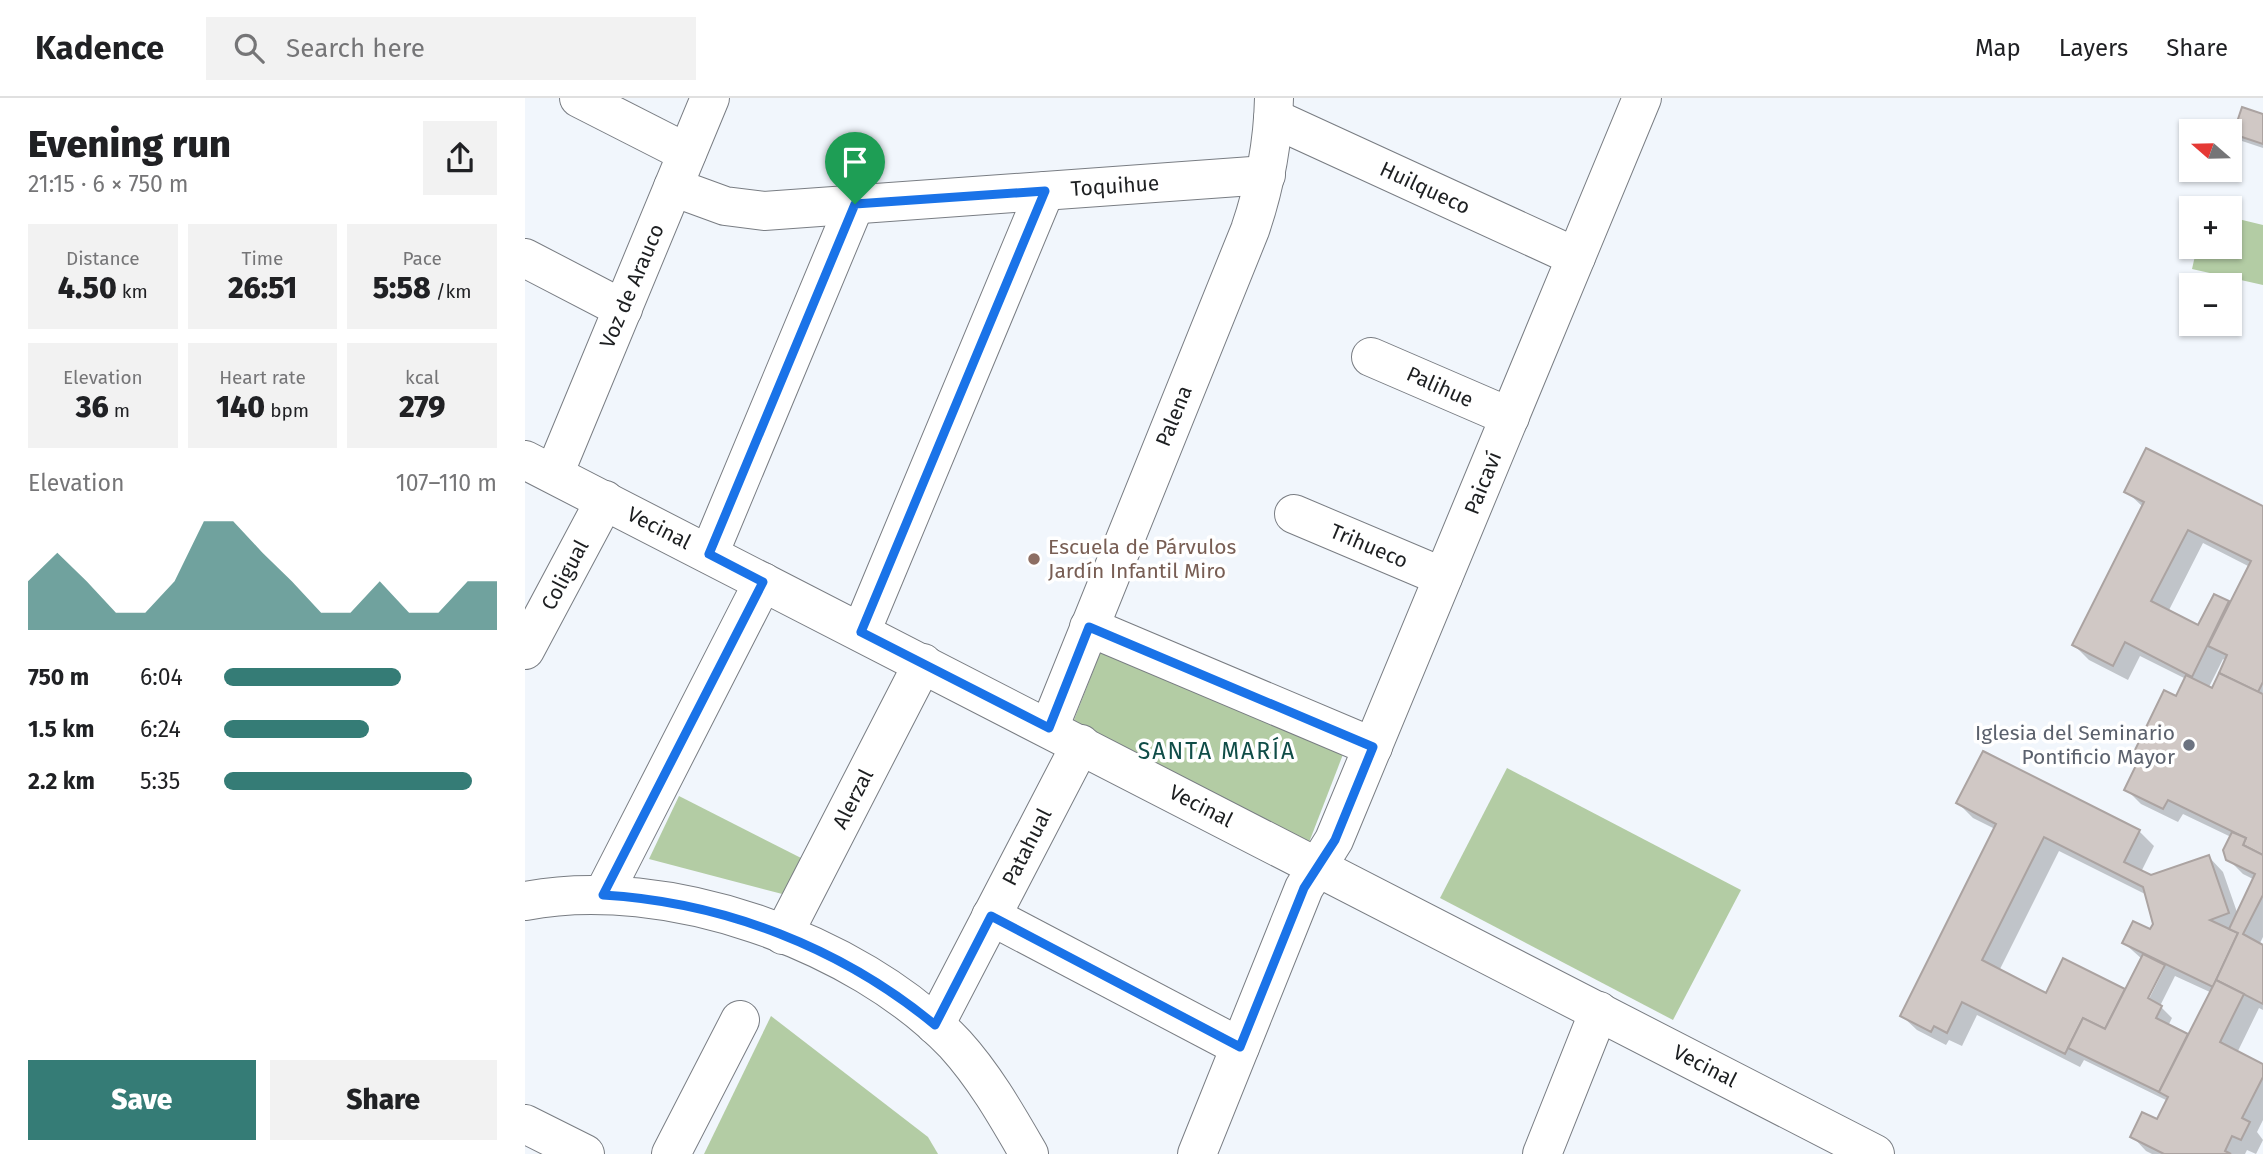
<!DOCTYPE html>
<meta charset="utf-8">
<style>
:root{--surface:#fff;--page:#f2f2f2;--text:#202124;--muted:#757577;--line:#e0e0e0;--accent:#357c76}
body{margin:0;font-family:"Fira Sans",sans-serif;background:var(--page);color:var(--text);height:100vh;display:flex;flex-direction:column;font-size:26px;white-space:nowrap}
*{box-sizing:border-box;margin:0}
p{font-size:23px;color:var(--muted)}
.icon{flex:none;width:38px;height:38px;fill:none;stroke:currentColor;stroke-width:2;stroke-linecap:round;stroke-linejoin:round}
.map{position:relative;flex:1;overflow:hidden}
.side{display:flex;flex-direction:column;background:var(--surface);width:525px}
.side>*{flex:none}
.needle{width:46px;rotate:290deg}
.buttons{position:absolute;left:1654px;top:21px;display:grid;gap:14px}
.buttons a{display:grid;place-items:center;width:63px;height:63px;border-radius:0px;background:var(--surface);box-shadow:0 2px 5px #0004;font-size:35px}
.pin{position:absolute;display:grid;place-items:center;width:60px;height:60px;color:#fff;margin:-72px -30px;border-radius:50% 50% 50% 0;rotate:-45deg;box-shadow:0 0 7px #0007}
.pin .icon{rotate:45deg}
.round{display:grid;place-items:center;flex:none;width:74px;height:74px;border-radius:0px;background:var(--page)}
.summary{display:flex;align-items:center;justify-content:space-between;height:119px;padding:0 28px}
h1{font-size:38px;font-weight:800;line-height:52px}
.metrics{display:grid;grid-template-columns:repeat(3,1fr);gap:10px;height:119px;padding:7px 28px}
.metrics div{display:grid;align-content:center;border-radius:0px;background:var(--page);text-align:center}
.metrics b{font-size:30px;font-weight:800}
.metrics small{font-size:19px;font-weight:400}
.metrics p{font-size:19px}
.chart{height:196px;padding:14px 28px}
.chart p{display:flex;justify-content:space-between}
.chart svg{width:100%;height:126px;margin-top:7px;fill:var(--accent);opacity:.7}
.cta{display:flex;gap:14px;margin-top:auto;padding:14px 28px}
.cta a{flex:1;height:80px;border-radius:0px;background:var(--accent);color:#fff;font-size:28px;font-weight:800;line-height:80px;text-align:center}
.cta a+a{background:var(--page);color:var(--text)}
ul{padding:0 28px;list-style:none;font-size:23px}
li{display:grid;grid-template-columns:112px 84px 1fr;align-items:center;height:52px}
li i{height:18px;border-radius:9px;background:var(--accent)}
header{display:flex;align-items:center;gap:42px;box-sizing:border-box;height:98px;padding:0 35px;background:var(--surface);border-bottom:2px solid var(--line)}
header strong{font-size:33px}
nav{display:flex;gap:38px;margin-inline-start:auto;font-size:24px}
.search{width:490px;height:63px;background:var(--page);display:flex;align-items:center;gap:18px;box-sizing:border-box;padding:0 24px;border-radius:0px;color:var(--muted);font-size:26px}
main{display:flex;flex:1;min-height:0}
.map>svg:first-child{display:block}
.green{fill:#b3cca4}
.shadow{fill:#0003;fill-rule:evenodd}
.building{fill:#d0c8c5;stroke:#aba3a1;stroke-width:2}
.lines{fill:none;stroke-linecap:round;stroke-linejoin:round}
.minor-casing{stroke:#797d83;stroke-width:40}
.minor{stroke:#fff;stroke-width:38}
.route-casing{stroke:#fff;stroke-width:14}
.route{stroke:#1a73e8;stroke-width:9}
.education-dot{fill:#8d6e63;stroke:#fff;stroke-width:2.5}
.worship-dot{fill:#6b7280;stroke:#fff;stroke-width:2.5}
.labels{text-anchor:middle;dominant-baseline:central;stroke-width:7;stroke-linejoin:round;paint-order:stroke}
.street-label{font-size:21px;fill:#1d1f21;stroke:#fff}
.education-label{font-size:21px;fill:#785e54;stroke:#fff;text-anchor:start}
.worship-label{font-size:21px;fill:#5b616d;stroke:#fff;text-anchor:end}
.neighbourhood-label{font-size:23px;letter-spacing:2px;fill:#104d48;stroke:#fff}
</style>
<header>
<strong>Kadence</strong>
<div class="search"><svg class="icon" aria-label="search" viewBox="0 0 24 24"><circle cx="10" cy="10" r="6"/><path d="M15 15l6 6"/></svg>Search here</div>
<nav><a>Map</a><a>Layers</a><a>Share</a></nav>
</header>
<main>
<section class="side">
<div class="summary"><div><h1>Evening run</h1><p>21:15 · 6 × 750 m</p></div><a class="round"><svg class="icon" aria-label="share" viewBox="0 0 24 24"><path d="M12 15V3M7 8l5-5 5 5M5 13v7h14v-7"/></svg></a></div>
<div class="metrics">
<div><p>Distance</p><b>4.50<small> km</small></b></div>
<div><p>Time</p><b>26:51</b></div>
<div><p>Pace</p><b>5:58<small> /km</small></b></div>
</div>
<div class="metrics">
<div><p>Elevation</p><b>36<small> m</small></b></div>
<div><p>Heart rate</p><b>140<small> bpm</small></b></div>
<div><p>kcal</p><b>279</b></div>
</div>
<div class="chart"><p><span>Elevation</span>107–110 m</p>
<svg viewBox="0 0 160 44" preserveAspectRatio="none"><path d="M0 44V27L10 17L20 27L30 38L40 38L50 27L60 6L70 6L80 17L90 27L100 38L110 38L120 27L130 38L140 38L150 27L160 27V44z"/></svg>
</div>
<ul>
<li><b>750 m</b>6:04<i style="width:65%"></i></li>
<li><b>1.5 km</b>6:24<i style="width:53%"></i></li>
<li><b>2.2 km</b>5:35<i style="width:91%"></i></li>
</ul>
<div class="cta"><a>Save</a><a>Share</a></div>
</section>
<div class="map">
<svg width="1738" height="1056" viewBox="0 0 1738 1056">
<rect width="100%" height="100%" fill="#f1f6fc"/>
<!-- green -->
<g class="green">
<polygon points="1705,119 1738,127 1738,187 1667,171 1672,149 1704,149"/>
<polygon points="579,545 822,646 783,747 547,627"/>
<polygon points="982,670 1216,792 1148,922 915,800"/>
<polygon points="154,698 284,764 265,798 124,761"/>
<polygon points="246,918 403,1039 413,1056 179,1056"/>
</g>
<!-- shadow -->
<g class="shadow">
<polygon points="1738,17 1738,50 1717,43 1710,36"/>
<path d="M1601 393 1738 410V839L1734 847 1738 849V912L1734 910 1712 955 1738 968V1022L1732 1034 1738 1042 1731 1056 1722 1052 1720 1056H1627L1621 1053 1607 1038 1632 1023 1643 1003 1559 962 1555 969 1452 917 1437 948 1424 942 1421 947 1392 932 1377 918 1470 731 1448 720 1433 705 1614 733 1629 748 1616 774 1625 779 1684 759 1698 774 1713 817 1730 782 1718 776 1703 761 1706 739 1658 716 1653 724 1616 706 1601 691 1617 659 1611 654 1652 601 1661 581 1615 558 1603 582 1564 562 1549 547 1618 409ZM1678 445 1725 469 1706 506 1689 498 1674 529 1643 514ZM1698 561 1701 563 1688 592 1684 589ZM1534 753 1622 797 1629 827 1626 834 1599 845 1617 861 1601 894 1599 893 1522 897 1474 873ZM1635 871H1639L1620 909 1617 907ZM1650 878 1687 895 1664 939 1643 928 1647 920 1635 908Z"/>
</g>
<!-- building -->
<g class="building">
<polygon points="1717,9 1738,16 1738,46 1708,36"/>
<polygon points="1621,350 1738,408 1738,584 1733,594 1694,575 1702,557 1683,548 1726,463 1663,432 1626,503 1673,527 1689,496 1704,503 1667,579 1600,544 1588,568 1547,547 1619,404 1599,394"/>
<polygon points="1694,575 1738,596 1738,757 1718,747 1721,740 1643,702 1638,711 1599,692 1616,657 1609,654 1639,592 1651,598 1661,577 1687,590"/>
<polygon points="1458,653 1615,732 1599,764 1626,777 1684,757 1704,815 1685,822 1713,835 1688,889 1597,845 1608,823 1625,831 1628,826 1618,789 1519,739 1457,862 1521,895 1538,860 1600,891 1580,931 1558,920 1540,956 1437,904 1422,935 1409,928 1406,934 1375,918 1471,726 1431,705"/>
<polygon points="1707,734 1721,740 1718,747 1738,757 1738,797 1718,836 1738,847 1738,906 1691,882 1713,835 1704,831 1730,776 1701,762 1698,752"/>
<polygon points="1618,856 1640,867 1623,900 1637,908 1631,920 1663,936 1634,994 1543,950 1558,920 1580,931"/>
<polygon points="1691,882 1719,896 1695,944 1738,966 1738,979 1717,1020 1725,1024 1716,1042 1707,1038 1700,1053 1706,1056 1639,1056 1605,1039 1617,1014 1632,1021 1643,999 1634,994"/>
</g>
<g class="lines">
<!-- minor casing -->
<g class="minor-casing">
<g id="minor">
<polyline points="54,0 162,55"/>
<polyline points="748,20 1051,159"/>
<polyline points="148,89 200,108 239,113 741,77"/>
<polyline points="0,160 98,211"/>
<polyline points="846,259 985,319"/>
<polyline points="0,362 1350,1056"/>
<polyline points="29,376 185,0"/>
<polyline points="769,416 918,479"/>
<polyline points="184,456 330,106"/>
<polyline points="564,529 848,649"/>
<polyline points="336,534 520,93"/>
<polyline points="0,552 80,402"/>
<path d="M524 630 725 132C740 88 748 46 749 0"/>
<polyline points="78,797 238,484"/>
<path d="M0 803C140 776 332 843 430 946 460 979 482 1018 504 1056"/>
<polyline points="466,818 715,949"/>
<polyline points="258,837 398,565"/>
<polyline points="410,927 556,646"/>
<polyline points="0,1026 60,1056"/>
<polyline points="146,1056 215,922"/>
<polyline points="672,1056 779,790 809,742 1117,0"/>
<polyline points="1017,1056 1074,913"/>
</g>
</g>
<!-- minor -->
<use href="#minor" class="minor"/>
</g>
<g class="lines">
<!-- route casing -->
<g class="route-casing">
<path id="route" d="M520 93 336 534 524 630 564 529 848 649 810 742 779 790 715 949 466 818 410 927C317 850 199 804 78 797L238 484 184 456 330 106Z"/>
</g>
<!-- route -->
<use href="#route" class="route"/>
</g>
<!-- markers -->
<circle class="education-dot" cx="509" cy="461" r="7"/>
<circle class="worship-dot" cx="1664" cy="647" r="7"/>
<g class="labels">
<!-- street labels -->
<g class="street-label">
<text transform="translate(590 88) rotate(-4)">Toquihue</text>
<text transform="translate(900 90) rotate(25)">Huilqueco</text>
<text transform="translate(107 188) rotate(-67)">Voz de Arauco</text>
<text transform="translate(915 289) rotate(24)">Palihue</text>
<text transform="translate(649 318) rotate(-68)">Palena</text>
<text transform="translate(958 385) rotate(-68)">Paicaví</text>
<text transform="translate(134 430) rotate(27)">Vecinal</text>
<text transform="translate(844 448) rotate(23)">Trihueco</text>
<text transform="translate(40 477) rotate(-62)">Coligual</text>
<text transform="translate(328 701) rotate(-63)">Alerzal</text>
<text transform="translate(676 708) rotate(27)">Vecinal</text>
<text transform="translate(502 749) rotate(-63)">Patahual</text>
<text transform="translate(1180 968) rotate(27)">Vecinal</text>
</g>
<!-- education labels -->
<g class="education-label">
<text x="523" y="449">Escuela de Párvulos<tspan x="523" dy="24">Jardín Infantil Miro</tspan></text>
</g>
<!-- worship labels -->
<g class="worship-label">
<text x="1650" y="635">Iglesia del Seminario<tspan x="1650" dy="24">Pontificio Mayor</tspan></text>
</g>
<!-- neighbourhood labels -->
<g class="neighbourhood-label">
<text x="692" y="653">SANTA MARÍA</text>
</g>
</g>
</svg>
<div class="buttons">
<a><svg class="needle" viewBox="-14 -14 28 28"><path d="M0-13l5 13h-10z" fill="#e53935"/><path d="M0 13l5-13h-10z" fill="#757577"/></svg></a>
<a>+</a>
<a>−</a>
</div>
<div class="pin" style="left:330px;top:106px;background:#1e9e55"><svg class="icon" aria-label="arrive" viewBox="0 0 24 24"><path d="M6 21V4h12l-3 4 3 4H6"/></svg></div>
</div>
</main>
